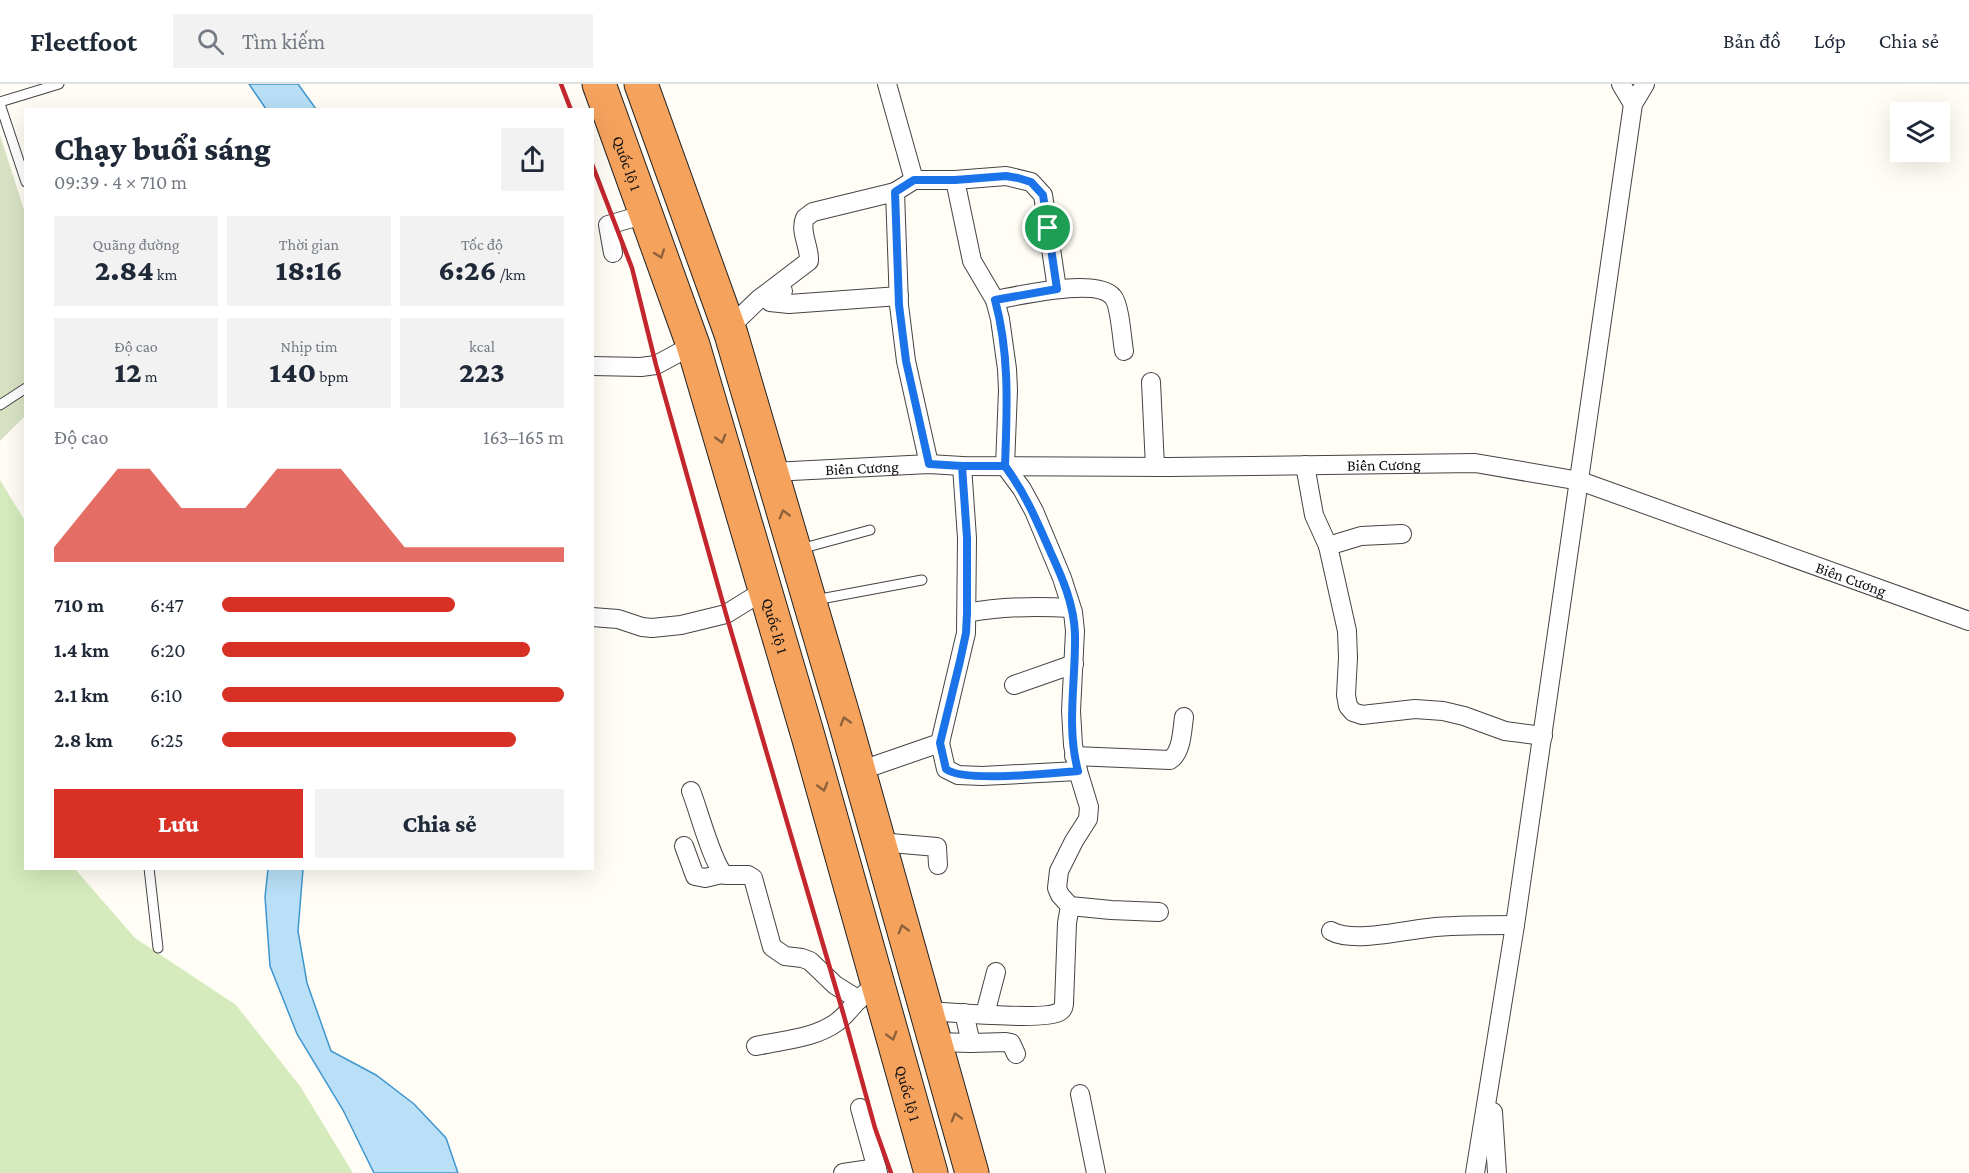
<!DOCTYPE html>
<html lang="vi">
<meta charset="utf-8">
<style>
:root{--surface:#fff;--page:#f2f2f3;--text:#1f2937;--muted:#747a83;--line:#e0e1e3;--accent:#d93025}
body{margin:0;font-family:"Crimson Pro",serif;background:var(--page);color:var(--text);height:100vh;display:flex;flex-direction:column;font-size:22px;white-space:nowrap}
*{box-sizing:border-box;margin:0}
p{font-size:20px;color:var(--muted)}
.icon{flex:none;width:33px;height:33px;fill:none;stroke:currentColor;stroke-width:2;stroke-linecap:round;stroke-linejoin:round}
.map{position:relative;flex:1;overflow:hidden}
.panel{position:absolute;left:24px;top:24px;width:570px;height:762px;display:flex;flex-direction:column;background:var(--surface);border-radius:0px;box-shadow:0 6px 24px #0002}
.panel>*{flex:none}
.buttons{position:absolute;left:1890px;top:18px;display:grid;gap:12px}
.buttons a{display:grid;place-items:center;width:60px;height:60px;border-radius:0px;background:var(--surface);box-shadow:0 6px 24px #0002;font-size:30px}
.pin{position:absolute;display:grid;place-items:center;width:51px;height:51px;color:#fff;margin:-26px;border:3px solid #fff;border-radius:50%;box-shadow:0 2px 6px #0007}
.round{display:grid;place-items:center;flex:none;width:63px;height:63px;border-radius:0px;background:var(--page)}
.headline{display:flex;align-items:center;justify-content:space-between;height:102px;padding:0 30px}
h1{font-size:33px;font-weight:800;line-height:45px}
.figures{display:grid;grid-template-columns:repeat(3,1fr);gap:9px;height:102px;padding:6px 30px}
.figures div{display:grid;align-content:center;border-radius:0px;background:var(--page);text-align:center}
.figures b{font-size:30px;font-weight:800}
.figures small{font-size:16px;font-weight:400}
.figures p{font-size:16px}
.chart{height:168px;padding:12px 30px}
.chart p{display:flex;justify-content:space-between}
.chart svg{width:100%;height:108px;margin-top:6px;fill:var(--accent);opacity:.7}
.button{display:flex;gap:12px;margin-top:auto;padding:12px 30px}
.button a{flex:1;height:69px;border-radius:0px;background:var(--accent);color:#fff;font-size:24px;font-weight:800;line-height:69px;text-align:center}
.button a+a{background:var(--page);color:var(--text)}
ul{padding:0 30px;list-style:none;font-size:20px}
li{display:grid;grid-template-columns:96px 72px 1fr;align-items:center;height:45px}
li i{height:15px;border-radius:8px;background:var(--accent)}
header{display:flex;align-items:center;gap:36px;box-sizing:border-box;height:84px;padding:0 30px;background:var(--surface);border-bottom:2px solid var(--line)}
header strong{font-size:28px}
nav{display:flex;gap:33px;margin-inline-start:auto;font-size:21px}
.search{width:420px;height:54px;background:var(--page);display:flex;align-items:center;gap:15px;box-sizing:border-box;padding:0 21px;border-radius:0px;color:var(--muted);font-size:22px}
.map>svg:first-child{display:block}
.green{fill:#d5ebbd}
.cemetery{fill:#d9e3c4}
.water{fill:#b9e0f7;stroke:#3f96cf;stroke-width:1.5}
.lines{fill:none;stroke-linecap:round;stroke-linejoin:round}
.lane-casing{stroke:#444;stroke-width:11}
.street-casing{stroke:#444;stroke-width:20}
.highway-casing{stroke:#222;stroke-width:35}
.lane{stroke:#fff;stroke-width:9}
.street{stroke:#fff;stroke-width:18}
.highway{stroke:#f5a25d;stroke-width:33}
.rail{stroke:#c4262e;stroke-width:4.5}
.oneway{stroke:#8e613b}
.route-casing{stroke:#fff;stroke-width:12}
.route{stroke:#1a73e8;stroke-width:8}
.labels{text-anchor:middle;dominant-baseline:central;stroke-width:6;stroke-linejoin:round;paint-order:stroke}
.street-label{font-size:16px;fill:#111;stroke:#fff}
</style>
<header>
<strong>Fleetfoot</strong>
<div class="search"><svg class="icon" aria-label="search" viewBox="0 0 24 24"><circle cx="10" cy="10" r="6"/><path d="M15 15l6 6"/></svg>Tìm kiếm</div>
<nav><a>Bản đồ</a><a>Lớp</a><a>Chia sẻ</a></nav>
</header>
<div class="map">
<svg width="1969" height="1089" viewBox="0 0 1969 1089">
<rect width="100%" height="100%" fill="#fffdf5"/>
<!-- green -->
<polygon class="green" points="0,396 25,437 26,784 75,785 135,854 236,921 300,1002 353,1089 0,1089"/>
<!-- cemetery -->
<polygon class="cemetery" points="0,51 26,132 25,332 0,357"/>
<!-- water -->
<g class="water">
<polygon points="249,0 298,0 316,25 266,25"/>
<polygon points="268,785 303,785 298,847 307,899 331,967 376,991 414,1020 446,1054 458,1089 374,1089 343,1026 297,950 270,882 265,813"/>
</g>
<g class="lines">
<!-- lane casing -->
<g class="lane-casing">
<g id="lane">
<polyline points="0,18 59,0"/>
<polyline points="0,20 26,98"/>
<polyline points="0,321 26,304"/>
<polyline points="800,465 870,446"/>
<polyline points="815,516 922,496"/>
<polyline points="149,784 158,864"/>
</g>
</g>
<!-- street casing -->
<g class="street-casing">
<g id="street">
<polyline points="887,0 914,96 895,108 899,221 906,277 929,380"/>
<polyline points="1621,0 1633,20"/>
<polyline points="914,96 955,96 1006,92 1031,98 1043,111 1057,205"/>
<polyline points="955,96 972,177 995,216 1000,235 1007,285 1008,306 1005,382 1022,405 1034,427 1062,494 1073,528 1075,547 1071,627 1073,661 1078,687 1089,723 1088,735 1074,757 1059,787 1057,804 1060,811 1070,822 1111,826 1159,828"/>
<polyline points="613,169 608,141 646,130"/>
<polyline points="783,207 770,218 789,220 899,212"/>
<path d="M995 216C1017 212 1097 193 1113 213 1120 221 1122 256 1124 267"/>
<path d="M729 244 759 215 809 177C810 163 799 147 805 134L813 128 895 108"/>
<polyline points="592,282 641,283 656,281 693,261"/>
<polyline points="1151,298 1155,383"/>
<polyline points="1305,381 1314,431 1328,462"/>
<path id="s1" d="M772 388 929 380 962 382 1169 383 1475 379 1580 397 1969 537"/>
<polyline points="1402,450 1361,452 1328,462 1347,547 1348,574 1346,611 1348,622 1353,628 1362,631 1415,625 1443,627 1464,632 1505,647 1543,652"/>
<path d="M967 529C1002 522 1036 522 1071 524"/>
<polyline points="592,533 618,535 642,543 652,544 681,541 726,530 765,506"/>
<polyline points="1014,601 1074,580"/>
<polyline points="940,659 946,685 958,691 982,692 1078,687"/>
<path d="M1074 672 1170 676C1182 668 1182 647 1184 633"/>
<polyline points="859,687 940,659 966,549 967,454 962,382"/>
<path d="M691 707C698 724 713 782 725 791H748L753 794 772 863 785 872 802 874 810 877 835 901 859 916"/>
<polyline points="879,758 937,763 938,781"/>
<polyline points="684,762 695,792 705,794 722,790"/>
<path d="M1331 847C1354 860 1409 845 1436 843 1462 841 1489 841 1515 841"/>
<path d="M926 927C949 928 1044 937 1059 928 1064 925 1063 924 1064 920L1067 839 1070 822"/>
<polyline points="985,930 996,888"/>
<polyline points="935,958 971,959 964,929"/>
<polyline points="971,959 1006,958 1011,959 1016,970"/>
<path d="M756 962C782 956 814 955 837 938 848 930 855 917 867 908"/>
<polyline points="1080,1010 1096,1089"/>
<polyline points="860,1024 878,1089"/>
<polyline points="1493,1028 1497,1089"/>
<polyline points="843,1089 877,1084"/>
<polyline points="1475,1089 1515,841 1633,20 1645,0"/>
</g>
</g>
<!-- highway casing -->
<g class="highway-casing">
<g id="highway">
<path id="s2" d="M599 0 693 261 808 652 931 1089"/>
<polyline points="641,0 731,250 846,641 972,1089"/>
</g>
</g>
<!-- lane -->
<use href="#lane" class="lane"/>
<!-- street -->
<use href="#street" class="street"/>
<!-- highway -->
<use href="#highway" class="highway"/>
<!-- rail -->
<g class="rail">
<polyline points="561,0 571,26"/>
<polyline points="592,80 632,184 656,281 726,530 844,932 875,1044 891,1089"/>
</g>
</g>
<!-- one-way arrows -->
<defs><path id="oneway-chevron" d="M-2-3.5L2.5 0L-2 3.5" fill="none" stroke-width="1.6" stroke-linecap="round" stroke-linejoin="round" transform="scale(1.5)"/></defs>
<g class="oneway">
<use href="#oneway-chevron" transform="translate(660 170) rotate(70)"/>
<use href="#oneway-chevron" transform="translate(721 355) rotate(74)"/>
<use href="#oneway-chevron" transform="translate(784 430) rotate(-106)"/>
<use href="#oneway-chevron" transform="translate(845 637) rotate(-106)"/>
<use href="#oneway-chevron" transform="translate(823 703) rotate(74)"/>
<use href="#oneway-chevron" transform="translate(903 845) rotate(-106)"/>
<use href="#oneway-chevron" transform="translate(892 952) rotate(74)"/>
<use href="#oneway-chevron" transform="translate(956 1033) rotate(-106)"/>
</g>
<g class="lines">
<!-- route casing -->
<g class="route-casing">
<path id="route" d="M1048 144 1043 111 1031 98 1018 94 1006 92 955 96H914L895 108 899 221 906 277 929 380 962 382H1005C1025 409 1036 435 1050 467 1062 493 1074 520 1075 550 1076 596 1066 642 1078 687 1052 689 963 699 946 685L940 659 960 577 966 549 967 529V454L962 382H1005C1007 326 1010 271 995 216L1057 205 1048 144"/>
</g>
<!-- route -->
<use href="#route" class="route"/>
</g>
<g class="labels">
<!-- street labels -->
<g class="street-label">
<text stroke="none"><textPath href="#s2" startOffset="84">Quốc lộ 1</textPath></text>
<text stroke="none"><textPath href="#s1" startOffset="612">Biên Cương</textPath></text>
<text stroke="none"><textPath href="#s1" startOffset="90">Biên Cương</textPath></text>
<text stroke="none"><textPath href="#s1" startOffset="1098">Biên Cương</textPath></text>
<text stroke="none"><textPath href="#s2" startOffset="570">Quốc lộ 1</textPath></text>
<text stroke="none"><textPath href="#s2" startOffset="1056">Quốc lộ 1</textPath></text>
</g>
</g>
</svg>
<div class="buttons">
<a><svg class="icon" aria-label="layers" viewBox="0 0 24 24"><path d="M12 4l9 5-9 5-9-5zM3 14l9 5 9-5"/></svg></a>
</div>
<div class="pin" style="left:1048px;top:144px;background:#1e9e55"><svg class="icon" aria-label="arrive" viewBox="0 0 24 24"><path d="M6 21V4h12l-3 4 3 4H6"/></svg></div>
<section class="panel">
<div class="headline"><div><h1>Chạy buổi sáng</h1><p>09:39 · 4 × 710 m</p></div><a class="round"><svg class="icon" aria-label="share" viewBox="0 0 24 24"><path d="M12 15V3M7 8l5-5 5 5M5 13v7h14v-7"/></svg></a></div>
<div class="figures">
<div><p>Quãng đường</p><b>2.84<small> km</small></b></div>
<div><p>Thời gian</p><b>18:16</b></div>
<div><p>Tốc độ</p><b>6:26<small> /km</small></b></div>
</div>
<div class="figures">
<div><p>Độ cao</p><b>12<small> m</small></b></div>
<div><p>Nhịp tim</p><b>140<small> bpm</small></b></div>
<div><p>kcal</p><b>223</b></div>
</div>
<div class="chart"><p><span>Độ cao</span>163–165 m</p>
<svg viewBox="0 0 160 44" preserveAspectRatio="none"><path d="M0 44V38L10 22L20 6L30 6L40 22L50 22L60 22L70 6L80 6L90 6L100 22L110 38L120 38L130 38L140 38L150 38L160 38V44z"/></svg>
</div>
<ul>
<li><b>710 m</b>6:47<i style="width:68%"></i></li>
<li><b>1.4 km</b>6:20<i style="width:90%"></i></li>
<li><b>2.1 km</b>6:10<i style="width:100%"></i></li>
<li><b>2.8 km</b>6:25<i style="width:86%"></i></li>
</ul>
<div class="button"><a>Lưu</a><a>Chia sẻ</a></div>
</section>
</div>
